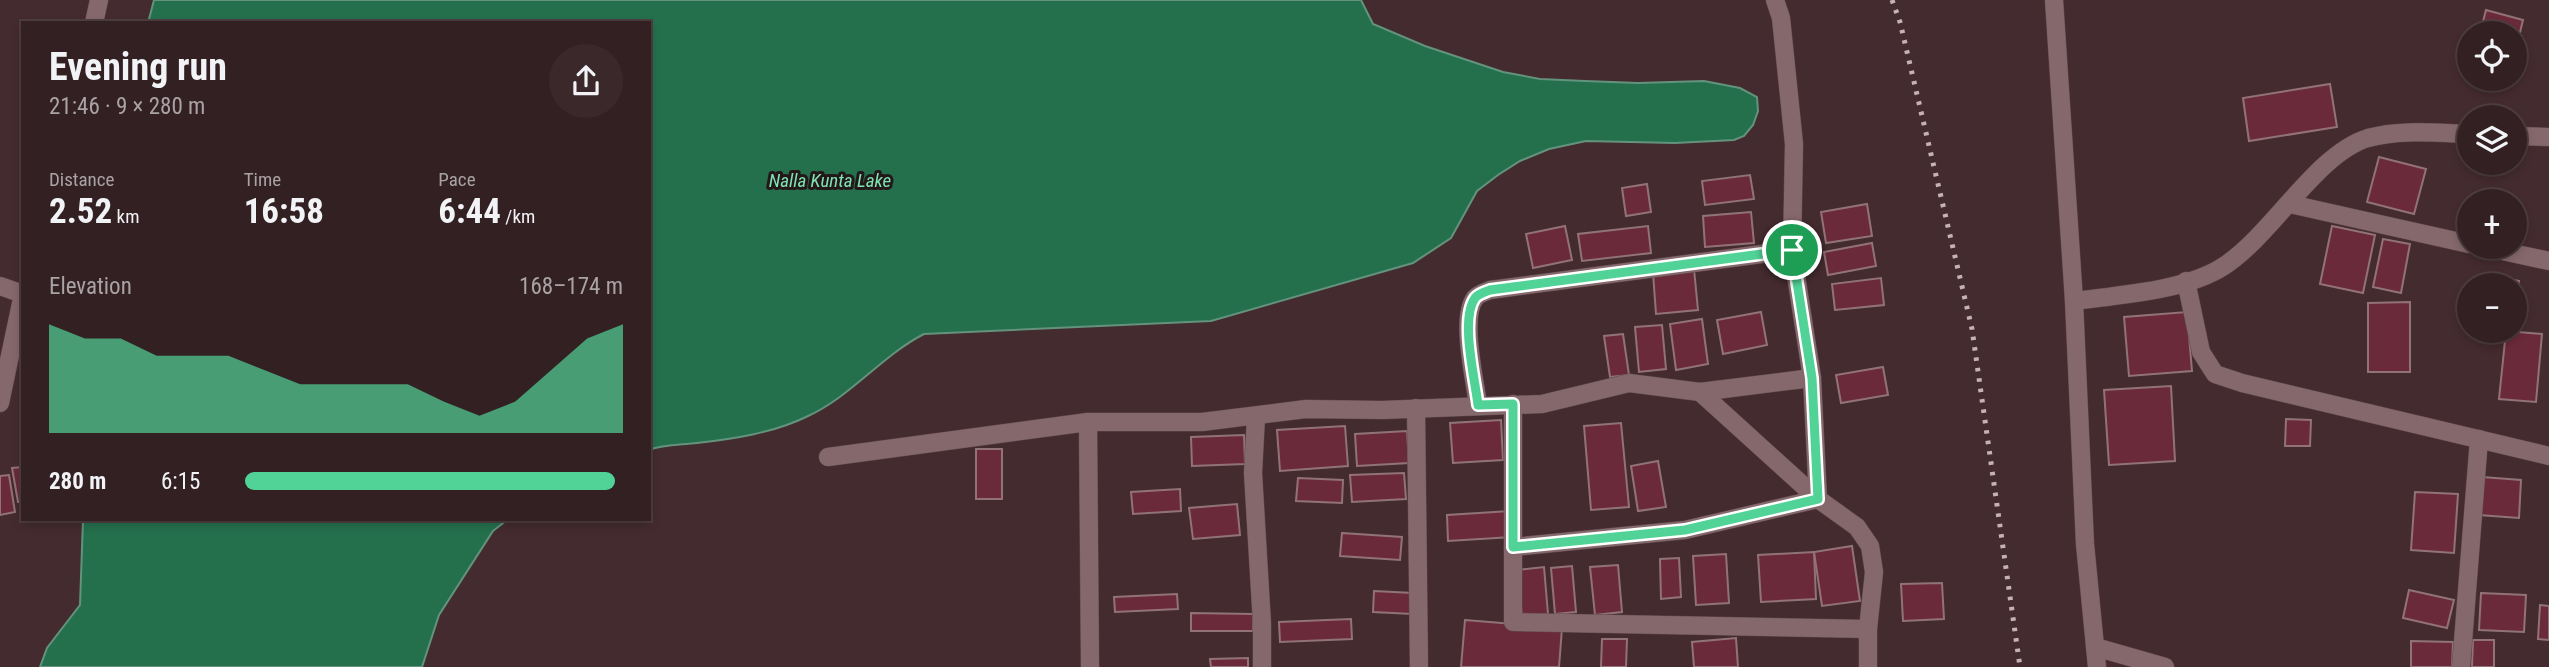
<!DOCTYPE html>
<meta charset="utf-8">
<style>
:root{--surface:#332023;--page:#3b282b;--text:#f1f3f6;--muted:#a9a3a6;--line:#4e3e41;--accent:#51d397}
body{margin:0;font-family:"Roboto Condensed",sans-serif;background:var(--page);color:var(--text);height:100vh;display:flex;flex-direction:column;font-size:26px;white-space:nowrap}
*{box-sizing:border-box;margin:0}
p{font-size:23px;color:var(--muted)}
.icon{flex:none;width:38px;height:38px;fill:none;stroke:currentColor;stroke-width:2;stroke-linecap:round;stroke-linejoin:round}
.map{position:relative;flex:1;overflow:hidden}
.drawer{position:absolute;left:21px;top:21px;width:630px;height:500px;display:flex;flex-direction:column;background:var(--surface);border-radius:0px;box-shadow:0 4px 10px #0003,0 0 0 2px var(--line)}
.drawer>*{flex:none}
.fabs{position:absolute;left:2457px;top:21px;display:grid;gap:14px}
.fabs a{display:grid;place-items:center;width:70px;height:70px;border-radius:50%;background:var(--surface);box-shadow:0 4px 10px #0003,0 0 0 2px var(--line);font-size:35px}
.pin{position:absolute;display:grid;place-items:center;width:60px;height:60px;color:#fff;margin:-30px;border:4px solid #fff;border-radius:50%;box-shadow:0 2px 7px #0007}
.round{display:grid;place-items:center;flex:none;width:74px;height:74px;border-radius:37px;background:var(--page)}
.headline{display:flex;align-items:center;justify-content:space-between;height:119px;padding:0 28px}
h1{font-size:38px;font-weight:700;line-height:52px}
.stats{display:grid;grid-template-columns:repeat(3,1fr);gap:10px;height:119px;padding:7px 28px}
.stats div{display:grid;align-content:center}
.stats b{font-size:35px;font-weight:700}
.stats small{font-size:19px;font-weight:400}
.stats p{font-size:19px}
.chart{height:196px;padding:14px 28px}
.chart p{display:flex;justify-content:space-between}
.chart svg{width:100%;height:126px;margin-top:7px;fill:var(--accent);opacity:.7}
ul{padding:0 28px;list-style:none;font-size:23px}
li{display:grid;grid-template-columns:112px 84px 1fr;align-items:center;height:52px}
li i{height:18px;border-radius:9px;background:var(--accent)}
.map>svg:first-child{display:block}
.water{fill:#24704d;stroke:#63937c;stroke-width:2}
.building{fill:#6b2a3a;stroke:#917377;stroke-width:2}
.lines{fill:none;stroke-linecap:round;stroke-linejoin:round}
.minor-casing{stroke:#5f4a4d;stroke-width:19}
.tertiary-casing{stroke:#5f4a4d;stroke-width:19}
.minor{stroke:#85686c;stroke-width:18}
.tertiary{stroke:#85686c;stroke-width:18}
.rail{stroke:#c6b2b5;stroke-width:5;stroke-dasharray:3.5 7;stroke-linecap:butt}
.route-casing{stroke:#fff;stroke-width:14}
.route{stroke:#51d397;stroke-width:9}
.labels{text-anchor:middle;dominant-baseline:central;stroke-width:6;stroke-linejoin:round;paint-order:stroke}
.water-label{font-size:19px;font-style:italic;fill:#7de4b0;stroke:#231719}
</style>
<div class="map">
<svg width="2549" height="667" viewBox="0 0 2549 667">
<rect width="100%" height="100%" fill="#442b2f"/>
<!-- water -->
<g class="water">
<path d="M154 0H1361L1373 24 1425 46 1503 72 1540 79 1585 81 1638 83 1704 81 1740 88 1757 97 1758 111 1753 125 1744 136 1734 140 1675 143 1586 141 1549 149 1520 161 1498 175 1477 191 1451 238 1413 263 1211 321 924 334C881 356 851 397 806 417 773 433 733 439 697 443 681 445 664 444 649 450V23H148Z"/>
<polygon points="83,520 507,520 493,531 439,615 422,667 40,667 47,648 80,605"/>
</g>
<!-- building -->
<g class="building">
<polygon points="2486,10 2523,20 2515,53 2515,33 2480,33"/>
<polygon points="2330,84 2337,127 2249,141 2243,98"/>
<polygon points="2379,157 2426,169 2414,214 2367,202"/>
<polygon points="1750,175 1754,199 1705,205 1702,181"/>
<polygon points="1647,184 1651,212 1626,216 1622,188"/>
<polygon points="1867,204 1872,236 1826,243 1821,212"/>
<polygon points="1751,212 1754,243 1705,247 1703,216"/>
<polygon points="1565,226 1572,260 1533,268 1526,234"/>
<polygon points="1648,226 1651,253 1582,261 1578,234"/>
<polygon points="2332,226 2375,235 2363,293 2320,284"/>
<polygon points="2383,239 2410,244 2401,293 2373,287"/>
<polygon points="1872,243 1876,266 1828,275 1824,252"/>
<polygon points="1694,269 1698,310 1656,314 1653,273"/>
<polygon points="2492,275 2519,281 2515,301 2515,285 2490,285"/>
<polygon points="1881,278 1884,305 1835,310 1832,284"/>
<polygon points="2410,302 2410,372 2368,372 2368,303"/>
<polygon points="1761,312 1767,345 1723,354 1717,320"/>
<polygon points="2187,312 2192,371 2129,376 2124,317"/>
<polygon points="1702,319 1708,364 1676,370 1670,324"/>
<polygon points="1662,325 1666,369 1639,372 1635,327"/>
<polygon points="2506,331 2542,334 2536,402 2499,399"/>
<polygon points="1623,334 1629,375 1610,377 1604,336"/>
<polygon points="1883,367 1888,395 1841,403 1836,375"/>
<polygon points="2171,386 2175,461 2109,465 2104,390"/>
<polygon points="2286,419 2311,420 2310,446 2285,446"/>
<polygon points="1501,420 1503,460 1453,463 1450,423"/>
<polygon points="1621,423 1629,507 1591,510 1584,426"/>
<polygon points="1345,426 1348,466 1280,471 1277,430"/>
<polygon points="1407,431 1409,463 1357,466 1355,434"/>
<polygon points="1244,435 1245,464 1192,466 1191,437"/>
<rect x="976" y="449" width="26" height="50"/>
<polygon points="1658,461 1666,507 1638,511 1631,466"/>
<polygon points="23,467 23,502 18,502 12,468"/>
<polygon points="1404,473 1406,499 1352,502 1350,475"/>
<polygon points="9,475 15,512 0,515 0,476"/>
<polygon points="2482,477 2521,480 2519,518 2479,515"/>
<polygon points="1298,478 1343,480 1342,503 1296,501"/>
<polygon points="1180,489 1181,511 1133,514 1131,492"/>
<polygon points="2415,492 2458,494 2454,553 2411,550"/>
<polygon points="1237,504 1240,535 1193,539 1189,508"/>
<polygon points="1510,511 1512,537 1448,541 1447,515"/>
<polygon points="1342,533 1402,537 1400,560 1340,556"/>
<polygon points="1852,546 1860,601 1822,606 1814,552"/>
<polygon points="1814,552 1816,599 1761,602 1758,555"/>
<polygon points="1726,554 1729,603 1696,605 1693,556"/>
<polygon points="1679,558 1681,597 1661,599 1660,559"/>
<polygon points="1618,565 1622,612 1595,615 1590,567"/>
<polygon points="1572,566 1576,612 1555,614 1551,568"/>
<polygon points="1544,567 1548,614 1522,617 1518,570"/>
<polygon points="1942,583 1944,619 1903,621 1901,584"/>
<polygon points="2409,590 2454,600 2447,628 2403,618"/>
<polygon points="1374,591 1413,593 1412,614 1373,612"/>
<polygon points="2481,593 2526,595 2524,632 2479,630"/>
<polygon points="1177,594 1178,609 1115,612 1114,597"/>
<polygon points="2540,605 2549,606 2549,640 2538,639"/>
<polygon points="1191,613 1253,614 1253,631 1191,631"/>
<polygon points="1351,619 1352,639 1280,642 1279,622"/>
<polygon points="1465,620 1562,628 1559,667 1461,667"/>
<polygon points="1736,638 1738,667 1694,667 1692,642"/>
<polygon points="1602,639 1627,639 1626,667 1601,667"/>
<polygon points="2473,640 2494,640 2494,667 2472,667"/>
<polygon points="2411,641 2453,642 2452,667 2411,667"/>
<polygon points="1248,658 1248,667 1211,667 1210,659"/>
</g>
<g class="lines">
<!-- minor casing -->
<g class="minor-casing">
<g id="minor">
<polyline points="1775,0 1781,18 1794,144 1792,250 1812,378 1818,499 1857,527 1870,546 1874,572 1868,629 1868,667"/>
<polyline points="94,23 99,0"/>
<polyline points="2515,136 2549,137"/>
<polyline points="2290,204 2469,244"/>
<polyline points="2484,247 2549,261"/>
<polyline points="2186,281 2201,352 2215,374 2242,383 2549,456"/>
<polyline points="0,286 23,294"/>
<path d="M2074 301C2118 295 2186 291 2224 266 2273 234 2316 154 2368 138 2400 129 2436 133 2469 134"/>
<polyline points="1700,392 1818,499"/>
<polyline points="0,403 23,294"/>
<polyline points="1513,404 1513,622 1868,629"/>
<path d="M1478 405C1475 380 1460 318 1475 298 1478 294 1485 292 1490 290L1792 250"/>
<polyline points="1416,408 1419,667"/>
<polyline points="1256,417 1253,473 1262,624 1262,667"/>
<polyline points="1088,422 1090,667"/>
<polyline points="828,457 1088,422 1202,422 1306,409 1382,410 1542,404 1629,383 1700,392 1812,378"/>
<polyline points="1513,547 1685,530 1818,499"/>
<polyline points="2095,647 2165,667"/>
<polyline points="2461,667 2479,439"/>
</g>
</g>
<!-- tertiary casing -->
<g class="tertiary-casing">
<polyline id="tertiary" points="2054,0 2074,301 2085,544 2097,667"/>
</g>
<!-- minor -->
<use href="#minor" class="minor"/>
<!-- tertiary -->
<use href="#tertiary" class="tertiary"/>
<!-- rail -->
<polyline class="rail" points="1892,0 1900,22 1972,329 2020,667"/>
</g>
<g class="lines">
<!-- route casing -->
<g class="route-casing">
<path id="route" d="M1792 250 1812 378 1818 499 1685 530 1513 547V404L1478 405C1475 379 1460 319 1475 298 1478 294 1485 292 1490 290Z"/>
</g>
<!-- route -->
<use href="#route" class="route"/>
</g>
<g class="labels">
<!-- water labels -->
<g class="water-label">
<text x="830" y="180">Nalla Kunta Lake</text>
</g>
</g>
</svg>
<div class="fabs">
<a><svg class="icon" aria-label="locate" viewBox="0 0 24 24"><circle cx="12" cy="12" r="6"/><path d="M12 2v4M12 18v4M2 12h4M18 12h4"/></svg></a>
<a><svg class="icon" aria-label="layers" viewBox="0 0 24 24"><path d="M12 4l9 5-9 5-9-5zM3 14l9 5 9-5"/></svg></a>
<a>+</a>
<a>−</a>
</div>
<div class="pin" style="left:1792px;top:250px;background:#1e9e55"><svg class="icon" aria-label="arrive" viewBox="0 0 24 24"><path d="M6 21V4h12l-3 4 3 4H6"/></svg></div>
<section class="drawer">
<div class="headline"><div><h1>Evening run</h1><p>21:46 · 9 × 280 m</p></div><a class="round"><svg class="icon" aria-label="share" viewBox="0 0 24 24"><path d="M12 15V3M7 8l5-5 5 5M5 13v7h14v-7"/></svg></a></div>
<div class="stats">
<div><p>Distance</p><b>2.52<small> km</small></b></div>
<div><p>Time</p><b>16:58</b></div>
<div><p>Pace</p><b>6:44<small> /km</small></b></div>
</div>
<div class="chart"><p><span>Elevation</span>168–174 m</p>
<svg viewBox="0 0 160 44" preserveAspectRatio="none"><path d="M0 44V6L10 11L20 11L30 17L40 17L50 17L60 22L70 27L80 27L90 27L100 27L110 33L120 38L130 33L140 22L150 11L160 6V44z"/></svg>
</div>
<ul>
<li><b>280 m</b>6:15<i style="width:98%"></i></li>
</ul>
</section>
</div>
